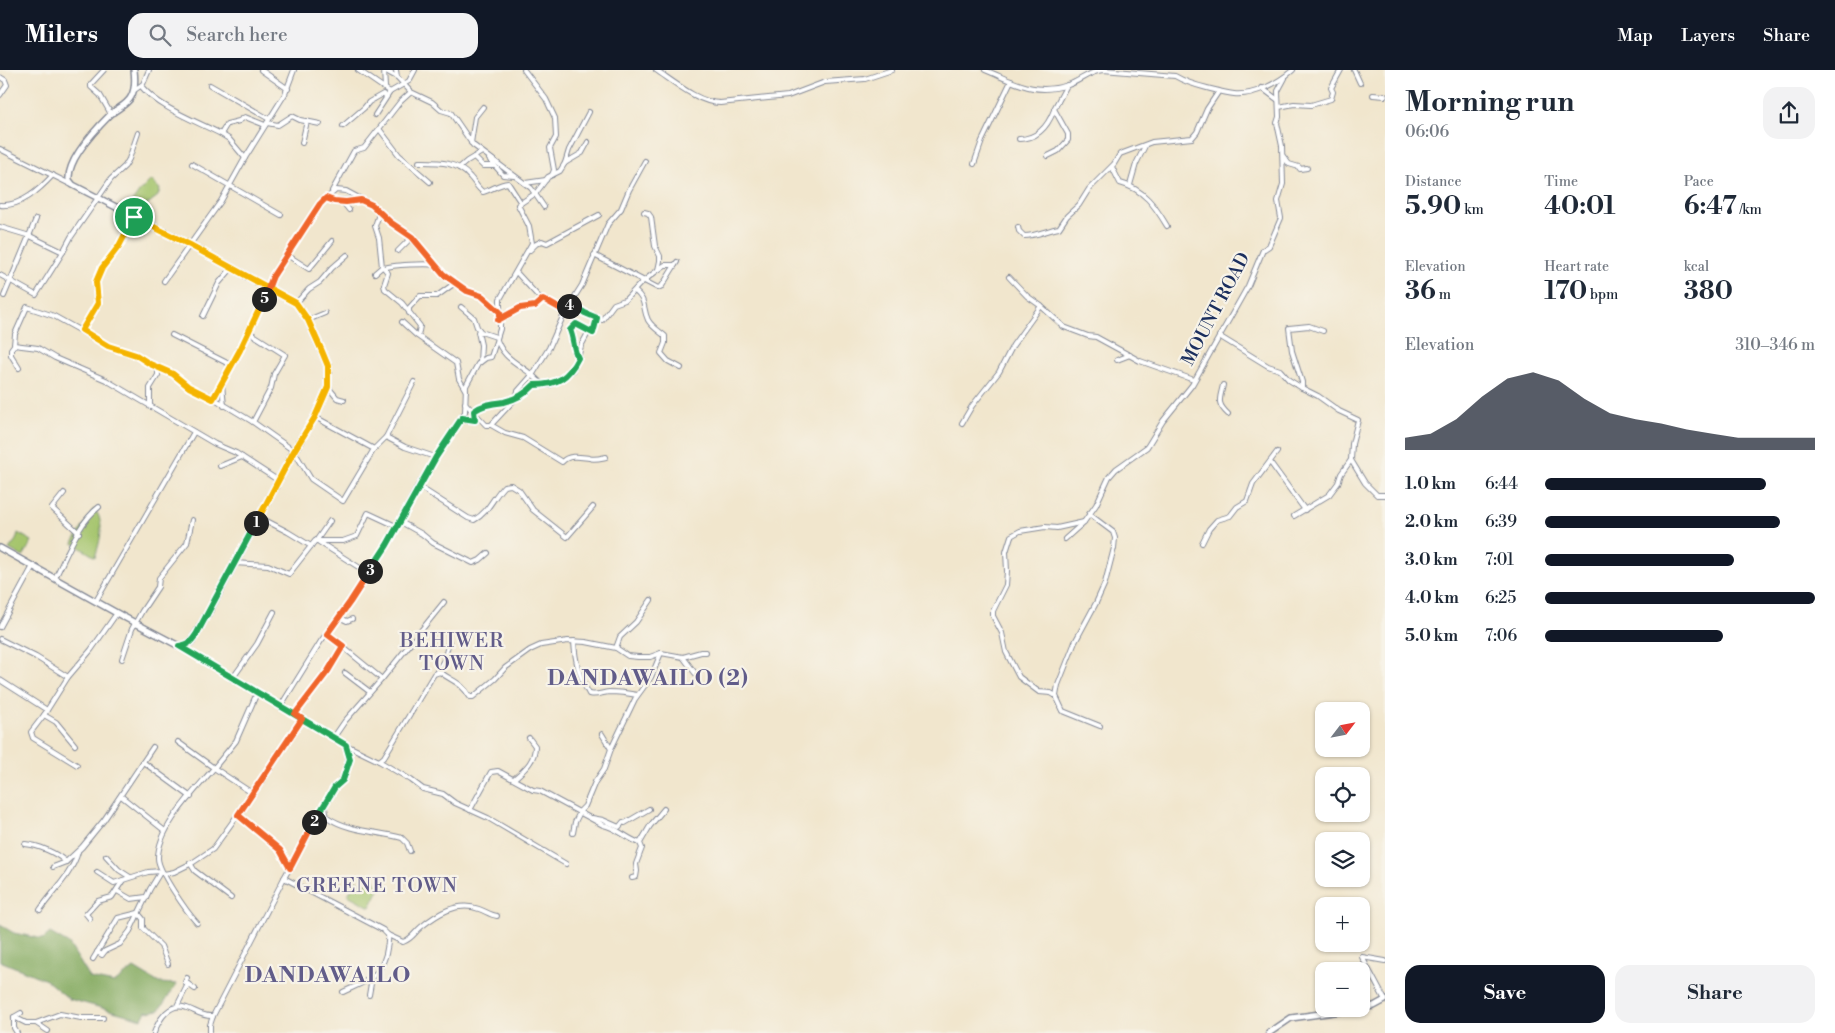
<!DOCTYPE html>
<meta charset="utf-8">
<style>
:root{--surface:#fff;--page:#f2f2f3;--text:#1f2937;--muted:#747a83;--accent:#111827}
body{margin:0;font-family:"Libre Bodoni",serif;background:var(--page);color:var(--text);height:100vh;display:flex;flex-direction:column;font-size:19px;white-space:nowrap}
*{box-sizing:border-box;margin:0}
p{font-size:16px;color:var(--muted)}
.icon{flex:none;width:28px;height:28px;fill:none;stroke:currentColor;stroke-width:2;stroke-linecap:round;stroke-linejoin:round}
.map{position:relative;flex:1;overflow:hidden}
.side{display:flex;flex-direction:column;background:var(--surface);width:450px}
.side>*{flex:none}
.needle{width:32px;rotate:58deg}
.fabs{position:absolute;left:1315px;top:632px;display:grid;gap:10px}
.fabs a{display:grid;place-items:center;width:55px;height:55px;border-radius:10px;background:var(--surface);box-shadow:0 1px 4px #0004;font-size:25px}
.pin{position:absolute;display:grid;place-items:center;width:42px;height:42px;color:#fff;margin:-21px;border:2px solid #fff;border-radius:50%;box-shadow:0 1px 5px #0007}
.km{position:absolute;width:25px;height:25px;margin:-12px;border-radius:50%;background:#222;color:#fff;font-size:14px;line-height:25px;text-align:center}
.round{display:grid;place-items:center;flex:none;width:52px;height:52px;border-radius:15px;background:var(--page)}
.head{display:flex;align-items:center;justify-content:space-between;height:85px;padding:0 20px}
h1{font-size:28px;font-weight:800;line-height:38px}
.figures{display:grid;grid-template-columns:repeat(3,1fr);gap:8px;height:85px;padding:5px 20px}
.figures div{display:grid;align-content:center}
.figures b{font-size:25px;font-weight:800}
.figures small{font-size:14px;font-weight:400}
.figures p{font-size:14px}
.chart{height:140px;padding:10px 20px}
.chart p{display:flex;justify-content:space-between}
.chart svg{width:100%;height:90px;margin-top:5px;fill:var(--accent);opacity:.7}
.action{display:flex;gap:10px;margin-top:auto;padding:10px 20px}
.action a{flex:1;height:58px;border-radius:15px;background:var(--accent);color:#fff;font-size:20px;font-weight:800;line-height:58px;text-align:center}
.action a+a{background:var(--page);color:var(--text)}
ul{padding:0 20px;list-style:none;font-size:16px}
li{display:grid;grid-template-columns:80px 60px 1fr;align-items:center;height:38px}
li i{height:12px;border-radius:6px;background:var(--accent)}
header{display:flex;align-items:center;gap:30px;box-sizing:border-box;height:70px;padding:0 25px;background:var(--accent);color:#fff}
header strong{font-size:24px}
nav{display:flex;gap:28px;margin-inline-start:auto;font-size:18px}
.search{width:350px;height:45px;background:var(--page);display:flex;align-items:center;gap:12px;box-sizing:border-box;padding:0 18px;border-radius:15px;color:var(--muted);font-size:19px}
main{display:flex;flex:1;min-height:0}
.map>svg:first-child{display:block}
.green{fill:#a5c56d;stroke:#607a66}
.forest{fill:#84aa60;stroke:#506c5f}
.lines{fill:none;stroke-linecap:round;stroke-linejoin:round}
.street-casing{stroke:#868a96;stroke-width:6}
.secondary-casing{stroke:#868a96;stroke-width:8}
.street{stroke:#fff;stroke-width:4}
.secondary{stroke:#fff;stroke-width:5}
.split-1-casing{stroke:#fff;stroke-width:10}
.split-2-casing{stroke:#fff;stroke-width:10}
.split-3-casing{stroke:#fff;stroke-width:10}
.split-4-casing{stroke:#fff;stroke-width:10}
.split-5-casing{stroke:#fff;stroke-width:10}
.split-6-casing{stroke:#fff;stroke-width:10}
.split-1{stroke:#f5b400;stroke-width:6}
.split-2{stroke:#22a559;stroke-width:6}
.split-3{stroke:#f0652b;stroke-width:6}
.split-4{stroke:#22a559;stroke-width:6}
.split-5{stroke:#f0652b;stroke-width:6}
.split-6{stroke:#f5b400;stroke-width:6}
.labels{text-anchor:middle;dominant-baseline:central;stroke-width:4.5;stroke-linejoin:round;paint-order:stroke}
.street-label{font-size:18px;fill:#1b2f5e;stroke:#f7f3e8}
.quarter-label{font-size:20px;letter-spacing:1px;fill:#615c89;stroke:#f7f3e8}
.district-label{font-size:22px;font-weight:bold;letter-spacing:1px;fill:#615c89;stroke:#f7f3e8}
</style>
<header>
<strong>Milers</strong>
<div class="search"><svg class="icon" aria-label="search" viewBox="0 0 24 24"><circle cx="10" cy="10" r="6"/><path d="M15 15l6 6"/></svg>Search here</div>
<nav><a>Map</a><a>Layers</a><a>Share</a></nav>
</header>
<main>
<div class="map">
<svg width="1385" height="963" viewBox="0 0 1385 963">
<rect width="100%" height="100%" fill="#f7f3e8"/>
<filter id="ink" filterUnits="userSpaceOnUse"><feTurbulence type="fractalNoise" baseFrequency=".02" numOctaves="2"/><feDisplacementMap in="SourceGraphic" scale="10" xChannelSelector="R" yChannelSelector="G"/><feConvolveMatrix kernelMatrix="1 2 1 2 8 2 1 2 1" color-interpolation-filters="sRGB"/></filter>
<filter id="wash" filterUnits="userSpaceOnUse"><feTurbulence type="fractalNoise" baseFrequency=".0096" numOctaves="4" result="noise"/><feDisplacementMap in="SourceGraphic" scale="20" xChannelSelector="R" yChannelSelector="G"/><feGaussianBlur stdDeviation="1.12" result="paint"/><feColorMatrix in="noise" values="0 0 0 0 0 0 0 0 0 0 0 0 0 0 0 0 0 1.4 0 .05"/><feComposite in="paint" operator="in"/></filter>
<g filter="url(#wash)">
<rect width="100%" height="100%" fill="#f1e6cd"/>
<!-- green -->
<g class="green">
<polygon points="151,110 160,119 158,126 141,139 132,132 139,122"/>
<path d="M94 439C106 451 100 472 95 487L73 473Z"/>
<polygon points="18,463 32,471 23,487 9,479 16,470"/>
<polygon points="371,803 380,818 370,837 348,825 356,810 364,815"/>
</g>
<!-- forest -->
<polygon class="forest" points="0,855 14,863 43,869 50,863 69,874 90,908 114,913 134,898 159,913 177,914 159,940 149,942 146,941 142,949 69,929 46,910 0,891"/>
</g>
<g filter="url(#ink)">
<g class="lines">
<!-- street casing -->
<g class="street-casing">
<g id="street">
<polyline points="104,0 91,14 91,17 100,25 111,44"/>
<polyline points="261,0 288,19"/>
<polyline points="358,0 390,22"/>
<polyline points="384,0 397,7"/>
<polyline points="396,0 397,7 411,22 432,32 441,40 451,43 473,75 531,118 544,137"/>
<polyline points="524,0 546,29 555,48 556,67 550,78 554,100 552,105"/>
<path d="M656 0C674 12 699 33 720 33L788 26 825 12 865 9 892 0"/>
<path d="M985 0C1015 12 1033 26 1068 15 1080 11 1090 1 1103 0L1175 6C1185 12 1195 15 1207 18 1216 20 1225 23 1234 24 1254 26 1278 13 1293 0"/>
<polyline points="1354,0 1360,13"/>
<polyline points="384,1 385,17"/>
<polyline points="0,7 5,10 7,15 0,25"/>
<polyline points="210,15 269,49"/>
<path d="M141 16C159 38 196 51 221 64L229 69 245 88"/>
<polyline points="1262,18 1278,30"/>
<polyline points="133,21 143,14 149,0"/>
<polyline points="1373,25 1385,26"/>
<polyline points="1279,37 1294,34 1311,35 1331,29 1333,22 1331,18 1341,0"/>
<polyline points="375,45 390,22 409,11 415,0"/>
<polyline points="267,53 278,55 292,46 300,50 320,54"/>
<polyline points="343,56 364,38 369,32 383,24 386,27"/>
<polyline points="380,60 399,85 430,112"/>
<polyline points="221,64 227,54 239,51 245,47 265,55"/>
<path d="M1019 69C1037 69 1048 56 1054 40"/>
<polyline points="302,73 307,51"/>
<polyline points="471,73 475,47 483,37"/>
<polyline points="0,79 72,115"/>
<polyline points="1048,86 1058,81 1068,70 1068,64 1054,39 1067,15"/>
<polyline points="1283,86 1289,94 1299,97 1300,99 1307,98"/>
<polyline points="474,87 483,96 494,96"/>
<polyline points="489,89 503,105 514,106"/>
<path d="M419 92C438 92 457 91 470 107 475 112 477 118 483 122 492 120 498 114 508 113L521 133"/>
<polyline points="565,93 582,83 588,72"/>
<polyline points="192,94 281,145"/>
<polyline points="974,94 982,71 1011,11"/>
<path d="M1112 97 1120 113C1144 119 1155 136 1167 156"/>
<polyline points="459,98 467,91 482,82"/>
<polyline points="525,113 546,110"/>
<polyline points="1130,115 1136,94 1145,76"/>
<polyline points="332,121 354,81 364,78 400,32 411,22"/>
<polyline points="326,128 334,131 360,130"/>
<polyline points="342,131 349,140"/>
<path d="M0 135C21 137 40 119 53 105"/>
<polyline points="644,142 648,143 651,147 655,176 660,186 660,191 658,200"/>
<polyline points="0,157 30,166 63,182 71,167 111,109 125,96 129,89 138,63"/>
<path d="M1018 157 1019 161 1024 166C1037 166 1047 160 1059 158L1067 146 1079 135 1089 119 1114 94 1120 84 1152 72 1192 68 1197 62 1207 39 1219 21"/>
<polyline points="530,180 536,174 542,171 547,173 599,145"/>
<polyline points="398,181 412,167"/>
<polyline points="287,185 309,199 332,171"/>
<polyline points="594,185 658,218 662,216 675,195"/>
<polyline points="384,198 388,203 384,215 385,219 402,233 420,256 418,266"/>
<path d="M384 198C391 195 428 193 436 195"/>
<polyline points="516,202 538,226 565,242"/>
<polyline points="375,203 382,197 379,168 375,156 380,141"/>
<polyline points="0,205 36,225 63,182"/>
<polyline points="1009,207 1027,226 1041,236 1064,257 1088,266 1096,267 1140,291 1194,310"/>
<polyline points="164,211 221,131 245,88 285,24 294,0"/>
<path d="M635 221C647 231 642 237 648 250 652 257 659 261 665 266V273L661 283 668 291 681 298"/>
<polyline points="4,226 36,149"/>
<polyline points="296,233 309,219 320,212 332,198 347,185"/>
<polyline points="571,234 585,243 602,250 614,234 625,230 641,213 658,200 665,195 675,195 677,192"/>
<path d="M461 237 474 248 477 257 481 262 496 267C504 294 526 294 542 315"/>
<polyline points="409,243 409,238 420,226 437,226 455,213"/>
<polyline points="203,246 219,213 231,199"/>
<polyline points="308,250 325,243"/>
<polyline points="498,250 520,238 535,236 543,229"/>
<polyline points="402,252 416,265 456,293 459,309 466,321"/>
<polyline points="82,260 98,233 95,216 99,205 102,198 119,176 134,147"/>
<polyline points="479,260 478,262 481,275 480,292"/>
<polyline points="249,262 285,285 274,304 271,318 253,352"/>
<polyline points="172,265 231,295"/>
<polyline points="1219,266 1268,296 1280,300 1289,310 1302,318 1318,326 1339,341 1358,350 1352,374 1351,390 1341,404 1338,413 1329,425 1294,446"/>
<polyline points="14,275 15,264 27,237 54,246 108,276 136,285 150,294 173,304 189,317 208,325 253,352 294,381 311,409 343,431 374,379 315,347"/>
<path d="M578 288C573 279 574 269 570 260L576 254 587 259 593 263"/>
<polyline points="1117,290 1130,285"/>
<polyline points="19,298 11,285 11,279 14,275 38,278 55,288 106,310 215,374 236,383 279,411"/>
<path d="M1223 315C1220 329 1216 333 1228 344"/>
<polyline points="328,317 337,328 344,330"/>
<polyline points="1302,318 1302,312 1292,281 1289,258 1309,256 1323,261"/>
<polyline points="213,329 221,315"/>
<polyline points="465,333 486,355 491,355 516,328 518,321 533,304 549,278 565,242 582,215 608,154 621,139 629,120 645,91"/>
<polyline points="224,336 222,314 240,280 269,219 273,206 320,134 336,120 346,121 372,135 391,152 412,167 443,204 467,221 482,226 500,242"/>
<polyline points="150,337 150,318 158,305 158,298"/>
<path d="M462 348 475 351 474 341C483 334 493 334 504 332 516 329 526 324 534 315H550L572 301 578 288 581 276 588 263H593L597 248"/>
<polyline points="962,353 972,336 999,302 1013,275 1041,236"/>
<path d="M491 355 505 363 523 368 562 392C569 384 580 387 589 388 594 390 601 388 606 387"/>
<polyline points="386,367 405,377 435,387"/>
<polyline points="374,379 386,367 414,312"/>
<polyline points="1351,390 1365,413 1377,425 1385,425"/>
<polyline points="1270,392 1305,440"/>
<polyline points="220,396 242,387"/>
<path d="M418 416 468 448 474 450C489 442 493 427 504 416L511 415 519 420 533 440 567 467 593 437"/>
<polyline points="64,423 52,438 79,463"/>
<polyline points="259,447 288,462 311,476"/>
<polyline points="399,451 422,464 433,473 473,493 480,490 488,483"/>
<polyline points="1084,452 1057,458 1045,457 1020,461 1011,466 1006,482 1007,501 1006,515 993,541 993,546 1002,563 1006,582 1019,607 1039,622 1051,623 1056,626 1063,641 1100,656"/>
<polyline points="1065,469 1084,452 1096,435 1109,407 1116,399 1147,377 1163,351 1192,315 1248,216 1263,180 1269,176 1281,148 1278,131 1283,114 1282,76 1277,53 1279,47 1278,21 1285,8"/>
<polyline points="316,471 330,451"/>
<polyline points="319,472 368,503"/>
<polyline points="1202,473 1209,459 1217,450 1230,446 1237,437 1247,431 1253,414 1277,382"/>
<polyline points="234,493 268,495 289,504 315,471 343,471 357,466 368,443 396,456"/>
<path d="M55 508C67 485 78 453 99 437"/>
<polyline points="96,531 194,362"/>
<polyline points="339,547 347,551 352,549"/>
<polyline points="0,557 33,496"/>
<polyline points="327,564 382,609"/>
<polyline points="0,569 36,587 68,607"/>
<path d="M574 571C575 591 579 606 589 624 596 626 601 623 609 622 619 622 627 623 637 625"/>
<polyline points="179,576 346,675 379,691 411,710 423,719 443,724 455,733 488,748 566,794"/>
<polyline points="616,578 628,586 638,587 650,587 661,583 683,587 701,582 706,582"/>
<polyline points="683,587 695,603"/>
<polyline points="122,589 132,559 142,541 158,517 159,508 187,473 192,450"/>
<polyline points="345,603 370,622"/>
<polyline points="436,603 444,590 449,572"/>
<polyline points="232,609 257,574 274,542"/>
<polyline points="0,610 47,640"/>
<polyline points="1056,626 1058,615 1075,572 1096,533 1105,513 1114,478 1115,468 1113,462 1089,444"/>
<polyline points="280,637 321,571 350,532 387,475 418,416 465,342 466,316 478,294 486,288 491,287 500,259 500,229 532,173 529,156 518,135 536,123 548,107 560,101 565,93 569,80 589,42"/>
<polyline points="295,644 328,601 343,576"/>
<polyline points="44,645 56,652 75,675"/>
<polyline points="602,664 611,679"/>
<polyline points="334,667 345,651 382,609 444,532"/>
<path d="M178 672 214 698C195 721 158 757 158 788 158 801 187 842 197 853"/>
<path d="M379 691 384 687 434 604 440 602C453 612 460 611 470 627H473L495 609 505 598 530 580 541 575 568 571 586 572 616 578 620 567 636 552 651 530"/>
<polyline points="143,692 191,727"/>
<polyline points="77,695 33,668 31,662 44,645 68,607 91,580 117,543"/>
<path d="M514 709C525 699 535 691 535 676L529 668"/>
<polyline points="252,723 214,698 236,671 257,623"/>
<polyline points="121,726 165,761"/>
<path d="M324 735 327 747C349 762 377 761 402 768L407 773 410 781"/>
<path d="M470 740 491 702 498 701 533 720 540 721 603 755C616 757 627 769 640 773"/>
<polyline points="579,742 585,736 595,712 604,699 611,679 635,629 651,607 661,583"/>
<polyline points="238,745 280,780 290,798"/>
<polyline points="592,748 603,750 619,757 623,752 625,753 649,739"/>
<polyline points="573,763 575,752 580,742"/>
<path d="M25 774C38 775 57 783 66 792L82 777 104 750 153 677"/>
<polyline points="106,786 119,800 130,807"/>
<polyline points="190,793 195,801 231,828"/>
<polyline points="53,797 66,792"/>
<polyline points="97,802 114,813 123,810"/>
<path d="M284 808 383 860 388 865C389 872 387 877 386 884 379 909 364 912 343 922"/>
<polyline points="632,808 636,807 637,801 636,794 642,778 640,773 650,756 664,739"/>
<polyline points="117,821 131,829 146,827"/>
<path d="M40 840C53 821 72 804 78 782"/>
<polyline points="90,849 86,844 98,831 112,827 123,810 148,802 161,801 164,804 174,802 192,793 213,779 262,711 302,649"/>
<path d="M388 865 403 872C412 869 414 863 421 857 437 844 457 831 479 839 485 841 490 845 497 846"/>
<polyline points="97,882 102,885 105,881 120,874 130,861 150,819 161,801"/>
<polyline points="93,889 118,848 138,843 143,849 143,858 161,876 168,894"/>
<polyline points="187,908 185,912 195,919"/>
<polyline points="369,925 372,908"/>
<polyline points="1385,930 1362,887 1385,891"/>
<polyline points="177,936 188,914"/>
<polyline points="21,943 14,947 26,953 36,953 48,961"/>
<polyline points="14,947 14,958 17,963"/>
<polyline points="36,953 60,944 81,948 103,948"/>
<path d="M154 963C159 949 170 931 187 938 196 941 203 947 213 946"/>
<path d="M210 963V955L213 946 284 808 335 717C347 706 352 691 346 675"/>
</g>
</g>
<!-- secondary casing -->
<g class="secondary-casing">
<g id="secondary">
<path d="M0 478 122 546 179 576 186 575 191 572 211 538 294 381 315 347 328 317V296L308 250 296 233 190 175 73 115 69 110C67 89 96 59 110 45 116 39 127 35 131 27 135 20 135 8 134 0"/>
<polyline points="1361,938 1374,936 1385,930"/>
<polyline points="1269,963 1291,948 1356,939"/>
</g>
</g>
<!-- street -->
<use href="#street" class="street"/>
<!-- secondary -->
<use href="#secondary" class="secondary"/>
</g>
</g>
<g class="lines" filter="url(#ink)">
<!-- split-1 casing -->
<g class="split-1-casing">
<polyline id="split-1" points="134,147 190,175 296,233 308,250 321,279 328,296 328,317 315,347 294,381 256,453"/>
</g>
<!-- split-2 casing -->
<g class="split-2-casing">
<path id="split-2" d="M256 453 197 563C192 571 189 575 179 576L346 675 350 689 343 710 335 717 314 752"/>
</g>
<!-- split-3 casing -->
<g class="split-3-casing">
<polyline id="split-3" points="314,752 290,798 280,780 238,745 302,649 295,644 328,601 343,576 327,564 350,532 370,501"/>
</g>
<!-- split-4 casing -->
<g class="split-4-casing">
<path id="split-4" d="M370 501 387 475 436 387 462 348 475 350 474 341C483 334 493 334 504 332 516 329 526 324 534 315 557 315 568 308 578 288 573 279 574 269 570 260L576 254 593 263 597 248 585 243 571 234 569 236"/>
</g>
<!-- split-5 casing -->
<g class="split-5-casing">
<polyline id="split-5" points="264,229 273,206 320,134 326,128 334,131 346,132 361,130 372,135 390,152 412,167 443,204 467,221 482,226 500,242 500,246 498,250 520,238 535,236 543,229 566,242 569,236"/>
</g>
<!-- split-6 casing -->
<g class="split-6-casing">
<polyline id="split-6" points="134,147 119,176 102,198 96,212 98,233 82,260 108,276 136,285 150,294 173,304 189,317 213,329 240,280 264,229"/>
</g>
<!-- split-1 -->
<use href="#split-1" class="split-1"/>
<!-- split-2 -->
<use href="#split-2" class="split-2"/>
<!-- split-3 -->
<use href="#split-3" class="split-3"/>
<!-- split-4 -->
<use href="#split-4" class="split-4"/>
<!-- split-5 -->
<use href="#split-5" class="split-5"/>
<!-- split-6 -->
<use href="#split-6" class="split-6"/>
</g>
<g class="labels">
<!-- street labels -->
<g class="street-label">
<text transform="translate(1216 239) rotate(-62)">MOUNT ROAD</text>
</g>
<!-- quarter labels -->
<g class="quarter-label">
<text x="452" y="571">BEHIWER<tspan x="452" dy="23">TOWN</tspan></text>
<text x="377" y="816">GREENE TOWN</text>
</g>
<!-- district labels -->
<g class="district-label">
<text x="648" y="608">DANDAWAILO (2)</text>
<text x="328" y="905">DANDAWAILO</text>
</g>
</g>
</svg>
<div class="fabs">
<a><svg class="needle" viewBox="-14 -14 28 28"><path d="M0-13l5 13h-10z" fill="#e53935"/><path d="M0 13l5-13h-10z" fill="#747a83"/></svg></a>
<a><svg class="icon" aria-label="locate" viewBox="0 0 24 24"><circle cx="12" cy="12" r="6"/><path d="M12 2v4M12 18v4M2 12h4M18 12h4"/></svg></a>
<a><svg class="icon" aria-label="layers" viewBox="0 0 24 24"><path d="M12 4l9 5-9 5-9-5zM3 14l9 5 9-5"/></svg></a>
<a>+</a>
<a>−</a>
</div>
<div class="pin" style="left:134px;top:147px;background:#1e9e55"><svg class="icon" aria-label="arrive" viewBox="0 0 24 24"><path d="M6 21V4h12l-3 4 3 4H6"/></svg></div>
<b class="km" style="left:256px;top:453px">1</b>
<b class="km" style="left:314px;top:752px">2</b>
<b class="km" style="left:370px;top:501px">3</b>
<b class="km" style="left:569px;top:236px">4</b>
<b class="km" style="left:264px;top:229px">5</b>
</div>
<section class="side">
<div class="head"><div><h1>Morning run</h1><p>06:06</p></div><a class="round"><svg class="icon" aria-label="share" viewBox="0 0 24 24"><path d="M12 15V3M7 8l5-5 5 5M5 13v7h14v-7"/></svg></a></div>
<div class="figures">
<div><p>Distance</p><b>5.90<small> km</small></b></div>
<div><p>Time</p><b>40:01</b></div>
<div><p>Pace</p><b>6:47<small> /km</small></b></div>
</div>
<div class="figures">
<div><p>Elevation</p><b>36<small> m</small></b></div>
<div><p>Heart rate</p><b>170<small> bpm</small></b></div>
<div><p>kcal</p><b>380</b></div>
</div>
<div class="chart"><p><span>Elevation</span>310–346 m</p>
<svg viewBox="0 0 160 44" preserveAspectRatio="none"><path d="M0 44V38L10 36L20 29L30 18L40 9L50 6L60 10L70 19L80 26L90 29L100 31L110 34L120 36L130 38L140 38L150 38L160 38V44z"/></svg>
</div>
<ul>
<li><b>1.0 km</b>6:44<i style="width:82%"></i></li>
<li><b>2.0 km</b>6:39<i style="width:87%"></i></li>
<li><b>3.0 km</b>7:01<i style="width:70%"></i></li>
<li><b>4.0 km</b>6:25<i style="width:100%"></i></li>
<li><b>5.0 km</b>7:06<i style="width:66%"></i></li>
</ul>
<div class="action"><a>Save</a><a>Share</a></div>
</section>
</main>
